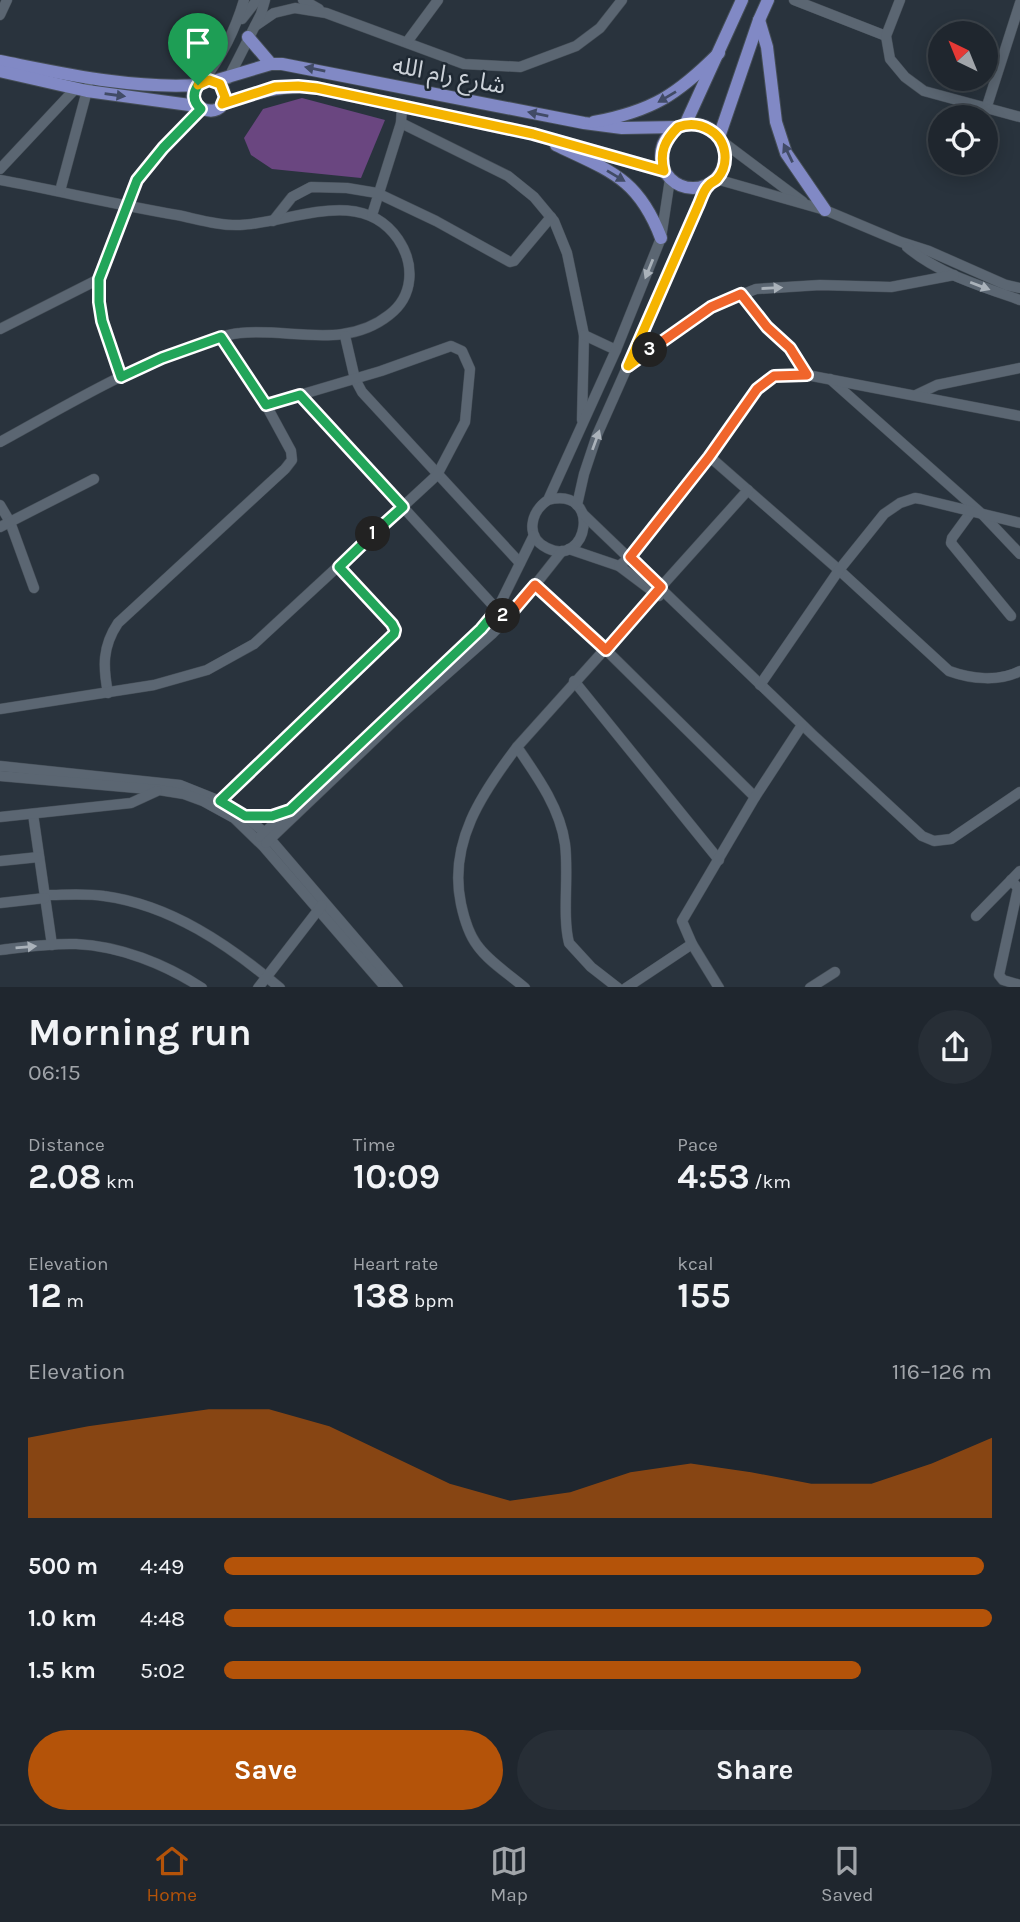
<!DOCTYPE html>
<meta charset="utf-8">
<style>
:root{--surface:#1f262e;--page:#272e36;--text:#f1f3f6;--muted:#a1a5aa;--line:#3c434a;--accent:#b45309}
body{margin:0;font-family:Karla,"Noto Sans Arabic",sans-serif;background:var(--page);color:var(--text);height:100vh;display:flex;flex-direction:column;font-size:26px;white-space:nowrap}
*{box-sizing:border-box;margin:0}
p{font-size:23px;color:var(--muted)}
.icon{flex:none;width:38px;height:38px;fill:none;stroke:currentColor;stroke-width:2;stroke-linecap:round;stroke-linejoin:round}
.map{position:relative;height:987px;overflow:hidden}
.drawer{display:flex;flex-direction:column;background:var(--surface);flex:1}
.drawer>*{flex:none}
.needle{width:46px;rotate:317deg}
.controls{position:absolute;left:928px;top:21px;display:grid;gap:14px}
.controls a{display:grid;place-items:center;width:70px;height:70px;border-radius:50%;background:var(--surface);box-shadow:0 4px 18px #0003,0 0 0 2px var(--line);font-size:35px}
.pin{position:absolute;display:grid;place-items:center;width:60px;height:60px;color:#fff;margin:-72px -30px;border-radius:50% 50% 50% 0;rotate:-45deg;box-shadow:0 0 7px #0007}
.pin .icon{rotate:45deg}
.km{position:absolute;width:35px;height:35px;margin:-18px;border-radius:50%;background:#222;color:#fff;font-size:19px;line-height:35px;text-align:center}
.round{display:grid;place-items:center;flex:none;width:74px;height:74px;border-radius:37px;background:var(--page)}
.head{display:flex;align-items:center;justify-content:space-between;height:119px;padding:0 28px}
h1{font-size:38px;font-weight:700;line-height:52px}
.metrics{display:grid;grid-template-columns:repeat(3,1fr);gap:10px;height:119px;padding:7px 28px}
.metrics div{display:grid;align-content:center}
.metrics b{font-size:35px;font-weight:700}
.metrics small{font-size:19px;font-weight:400}
.metrics p{font-size:19px}
.chart{height:196px;padding:14px 28px}
.chart p{display:flex;justify-content:space-between}
.chart svg{width:100%;height:126px;margin-top:7px;fill:var(--accent);opacity:.7}
.primary-button{display:flex;gap:14px;margin-top:auto;padding:14px 28px}
.primary-button a{flex:1;height:80px;border-radius:42px;background:var(--accent);color:#fff;font-size:28px;font-weight:700;line-height:80px;text-align:center}
.primary-button a+a{background:var(--page);color:var(--text)}
ul{padding:0 28px;list-style:none;font-size:23px}
li{display:grid;grid-template-columns:112px 84px 1fr;align-items:center;height:52px}
li i{height:18px;border-radius:9px;background:var(--accent)}
.tab-bar{display:flex;justify-content:space-around;align-items:center;height:98px;border-top:2px solid var(--line);background:var(--surface);font-size:19px;color:var(--muted)}
.tab-bar a{display:grid;justify-items:center;gap:4px}
.tab-bar .selected{color:var(--accent)}
.map>svg:first-child{display:block}
.green{fill:#6a4680}
.lines{fill:none;stroke-linecap:round;stroke-linejoin:round}
.minor-casing{stroke:#454e57;stroke-width:11}
.major-casing{stroke:#454e57;stroke-width:14}
.minor{stroke:#5b6672;stroke-width:10}
.major{stroke:#8189c5;stroke-width:12}
.oneway{fill:#414b66}
.oneway2{fill:#aab2ba}
.split-1-casing{stroke:#fff;stroke-width:14}
.split-2-casing{stroke:#fff;stroke-width:14}
.split-3-casing{stroke:#fff;stroke-width:14}
.split-4-casing{stroke:#fff;stroke-width:14}
.split-1{stroke:#22a559;stroke-width:9}
.split-2{stroke:#22a559;stroke-width:9}
.split-3{stroke:#f0652b;stroke-width:9}
.split-4{stroke:#f5b400;stroke-width:9}
.labels{text-anchor:middle;dominant-baseline:central;stroke-width:5;stroke-linejoin:round;paint-order:stroke}
.street-label{font-size:24px;fill:#ccd2d9;stroke:#1f2933}
</style>
<div class="map">
<svg width="1020" height="988" viewBox="0 0 1020 988">
<rect width="100%" height="100%" fill="#29333d"/>
<!-- green -->
<polygon class="green" points="302,98 385,120 361,178 272,169 251,155 244,138 263,109"/>
<g class="lines">
<!-- minor casing -->
<g class="minor-casing">
<g id="minor">
<polyline points="303,0 319,9"/>
<polyline points="794,0 886,36"/>
<polyline points="900,0 886,36 890,59 905,77 924,91 1020,117"/>
<polyline points="0,15 7,0"/>
<polyline points="242,19 257,0"/>
<polyline points="255,26 274,13 295,8 326,13 464,64 520,67 576,46 600,28 622,0"/>
<polyline points="407,42 438,0"/>
<polyline points="228,79 261,14 265,0"/>
<path d="M203 81C222 56 235 31 244 0"/>
<polyline points="986,109 1020,3"/>
<polyline points="401,123 508,176 534,197 554,221 567,253 584,335 582,420"/>
<polyline points="723,142 803,202"/>
<polyline points="0,169 76,88"/>
<polyline points="716,179 825,210 901,242 929,251 1006,285 1020,288"/>
<path d="M0 180C59 191 118 205 177 215 197 219 219 226 240 225 291 223 361 185 398 239 415 264 414 296 389 315 345 350 291 328 240 333 226 334 213 340 200 344 129 367 64 407 0 442"/>
<polyline points="60,191 88,87"/>
<polyline points="372,215 401,123 402,106"/>
<polyline points="273,221 292,197 311,187 347,188 377,193 436,221 510,262 514,261 551,217"/>
<path d="M907 247C939 274 981 286 1020 300"/>
<polyline points="741,294 767,327 790,348 807,375"/>
<polyline points="0,329 99,279"/>
<polyline points="584,335 616,350"/>
<polyline points="345,336 355,379 362,392 520,563"/>
<polyline points="628,366 711,307 756,289 820,285 891,287 954,275"/>
<polyline points="121,378 102,321 99,302 99,279 137,180 163,148 201,109"/>
<polyline points="830,379 983,515 1020,554"/>
<polyline points="300,395 501,614"/>
<polyline points="916,395 937,385 1020,368"/>
<path d="M710 457 839 570 949 671C971 679 999 682 1020 671"/>
<path d="M548 500C603 486 588 569 547 548 524 537 531 511 548 500L616 350 661 238 670 179"/>
<polyline points="0,505 10,522 34,588"/>
<polyline points="577,505 584,474 597,435 708,185"/>
<polyline points="971,512 952,538 951,543 1011,616"/>
<polyline points="583,514 814,736 922,836 934,841 951,839 1020,792"/>
<polyline points="0,527 94,479"/>
<polyline points="569,549 619,566 659,596"/>
<polyline points="619,566 630,557 710,457 757,389 774,376 807,375 1020,416"/>
<polyline points="535,585 606,650 755,797"/>
<polyline points="574,681 719,860"/>
<polyline points="760,685 839,570 884,514 900,503 915,498 921,499 1020,523"/>
<path d="M108 693C103 667 102 647 118 623L285 469 292 460 291 451 266 405 221 337"/>
<polyline points="0,709 154,685 207,670 254,644 437,475 465,422 470,369 462,351 451,346 381,371 266,405"/>
<path d="M517 747C537 776 560 808 565 844 569 875 562 915 569 943L591 967 618 988"/>
<polyline points="0,766 180,785 220,801 245,816 265,833 398,988"/>
<polyline points="0,776 159,790 184,794 203,801 234,818 263,846 386,988"/>
<polyline points="220,801 394,634 395,630 392,623 339,567"/>
<polyline points="33,814 52,945"/>
<polyline points="246,816 272,816 286,812"/>
<polyline points="0,817 131,803 157,791"/>
<polyline points="260,837 481,629 497,610 534,535"/>
<polyline points="266,843 396,719 492,634 516,609 562,551"/>
<polyline points="0,861 39,857"/>
<polyline points="1011,880 1018,888 999,975 1003,980 1020,985"/>
<path d="M45 895C64 895 85 893 104 896 171 905 229 945 280 988"/>
<polyline points="0,903 45,898"/>
<polyline points="976,916 1020,871"/>
<path d="M0 950C25 947 50 943 76 944 120 946 165 964 202 988"/>
<polyline points="258,988 322,905"/>
<path d="M525 988C509 974 489 962 477 945 468 933 464 918 461 904 448 843 482 793 517 747L748 490"/>
<polyline points="626,988 692,944"/>
<polyline points="719,988 692,944 682,921 755,797 802,725"/>
<polyline points="810,988 835,972"/>
</g>
</g>
<!-- major casing -->
<g class="major-casing">
<g id="major">
<polyline points="759,20 767,47 776,122 786,153 825,210"/>
<polyline points="248,37 271,64"/>
<path d="M0 61C66 74 131 89 198 85"/>
<polyline points="0,71 87,91 197,106"/>
<path d="M214 81C220 84 224 87 224 94 227 127 170 104 203 81H214L271 64H282L584 123 622 128 678 127"/>
<path d="M222 104C258 93 279 84 317 88L533 134 664 171"/>
<path d="M594 122C652 111 677 95 719 53"/>
<circle cx="693" cy="156" r="32"/>
<polyline points="685,125 742,0"/>
<polyline points="719,137 759,20 768,0"/>
<path d="M556 145C610 171 638 178 661 238"/>
</g>
</g>
<!-- minor -->
<use href="#minor" class="minor"/>
<!-- major -->
<use href="#major" class="major"/>
</g>
<!-- one-way arrows -->
<defs><path id="oneway-solid" d="M-6-.8H1V-3.2L6.5 0L1 3.2V.8H-6Z" transform="scale(1.75)"/></defs>
<g class="oneway">
<use href="#oneway-solid" transform="translate(315 69) rotate(-169)"/>
<use href="#oneway-solid" transform="translate(115 95) rotate(8)"/>
<use href="#oneway-solid" transform="translate(667 97) rotate(149)"/>
<use href="#oneway-solid" transform="translate(538 114) rotate(-169)"/>
<use href="#oneway-solid" transform="translate(788 153) rotate(-116)"/>
<use href="#oneway-solid" transform="translate(616 176) rotate(31)"/>
</g>
<g class="oneway2">
<use href="#oneway-solid" transform="translate(649 269) rotate(112)"/>
<use href="#oneway-solid" transform="translate(980 286) rotate(21)"/>
<use href="#oneway-solid" transform="translate(772 288) rotate(-3)"/>
<use href="#oneway-solid" transform="translate(596 440) rotate(-70)"/>
<use href="#oneway-solid" transform="translate(26 947) rotate(-5)"/>
</g>
<g class="lines">
<!-- split-1 casing -->
<g class="split-1-casing">
<path id="split-1" d="M198 85C192 94 193 102 201 109L163 148 137 180 99 279V302L102 321 121 377 162 358 221 337 266 405 300 395 403 507 373 534"/>
</g>
<!-- split-2 casing -->
<g class="split-2-casing">
<polyline id="split-2" points="373,534 339,567 392,624 395,630 394,634 220,801 245,816 272,816 290,810 481,629 497,610 503,616"/>
</g>
<!-- split-3 casing -->
<g class="split-3-casing">
<polyline id="split-3" points="503,616 506,619 535,585 606,650 661,587 630,557 709,457 757,389 774,376 807,375 790,348 767,327 741,294 711,307 650,350"/>
</g>
<!-- split-4 casing -->
<g class="split-4-casing">
<path id="split-4" d="M198 85 209 80 220 84 225 97 222 104 275 87 298 86 317 88 533 134 664 171C659 152 665 140 678 127 689 123 700 124 710 130 727 140 730 164 717 179 714 182 711 182 708 186 703 191 701 200 698 206L628 366 650 350"/>
</g>
<!-- split-1 -->
<use href="#split-1" class="split-1"/>
<!-- split-2 -->
<use href="#split-2" class="split-2"/>
<!-- split-3 -->
<use href="#split-3" class="split-3"/>
<!-- split-4 -->
<use href="#split-4" class="split-4"/>
</g>
<g class="labels">
<!-- street labels -->
<g class="street-label">
<text transform="translate(449 75) rotate(11)">شارع رام الله</text>
</g>
</g>
</svg>
<div class="controls">
<a><svg class="needle" viewBox="-14 -14 28 28"><path d="M0-13l5 13h-10z" fill="#e53935"/><path d="M0 13l5-13h-10z" fill="#a1a5aa"/></svg></a>
<a><svg class="icon" aria-label="locate" viewBox="0 0 24 24"><circle cx="12" cy="12" r="6"/><path d="M12 2v4M12 18v4M2 12h4M18 12h4"/></svg></a>
</div>
<div class="pin" style="left:198px;top:85px;background:#1e9e55"><svg class="icon" aria-label="arrive" viewBox="0 0 24 24"><path d="M6 21V4h12l-3 4 3 4H6"/></svg></div>
<b class="km" style="left:373px;top:534px">1</b>
<b class="km" style="left:503px;top:616px">2</b>
<b class="km" style="left:650px;top:350px">3</b>
</div>
<section class="drawer">
<div class="head"><div><h1>Morning run</h1><p>06:15</p></div><a class="round"><svg class="icon" aria-label="share" viewBox="0 0 24 24"><path d="M12 15V3M7 8l5-5 5 5M5 13v7h14v-7"/></svg></a></div>
<div class="metrics">
<div><p>Distance</p><b>2.08<small> km</small></b></div>
<div><p>Time</p><b>10:09</b></div>
<div><p>Pace</p><b>4:53<small> /km</small></b></div>
</div>
<div class="metrics">
<div><p>Elevation</p><b>12<small> m</small></b></div>
<div><p>Heart rate</p><b>138<small> bpm</small></b></div>
<div><p>kcal</p><b>155</b></div>
</div>
<div class="chart"><p><span>Elevation</span>116–126 m</p>
<svg viewBox="0 0 160 44" preserveAspectRatio="none"><path d="M0 44V16L10 12L20 9L30 6L40 6L50 12L60 22L70 32L80 38L90 35L100 28L110 25L120 28L130 32L140 32L150 25L160 16V44z"/></svg>
</div>
<ul>
<li><b>500 m</b>4:49<i style="width:99%"></i></li>
<li><b>1.0 km</b>4:48<i style="width:100%"></i></li>
<li><b>1.5 km</b>5:02<i style="width:83%"></i></li>
</ul>
<div class="primary-button"><a>Save</a><a>Share</a></div>
</section>
<nav class="tab-bar">
<a class="selected"><svg class="icon" aria-label="home" viewBox="0 0 24 24"><path d="M3 11l9-7 9 7M6 9v11h12V9"/></svg>Home</a>
<a><svg class="icon" aria-label="map" viewBox="0 0 24 24"><path d="M3 6l6-2 6 2 6-2v14l-6 2-6-2-6 2zM9 4v14M15 6v14"/></svg>Map</a>
<a><svg class="icon" aria-label="saved" viewBox="0 0 24 24"><path d="M7 4h10v16l-5-4-5 4z"/></svg>Saved</a>
</nav>
